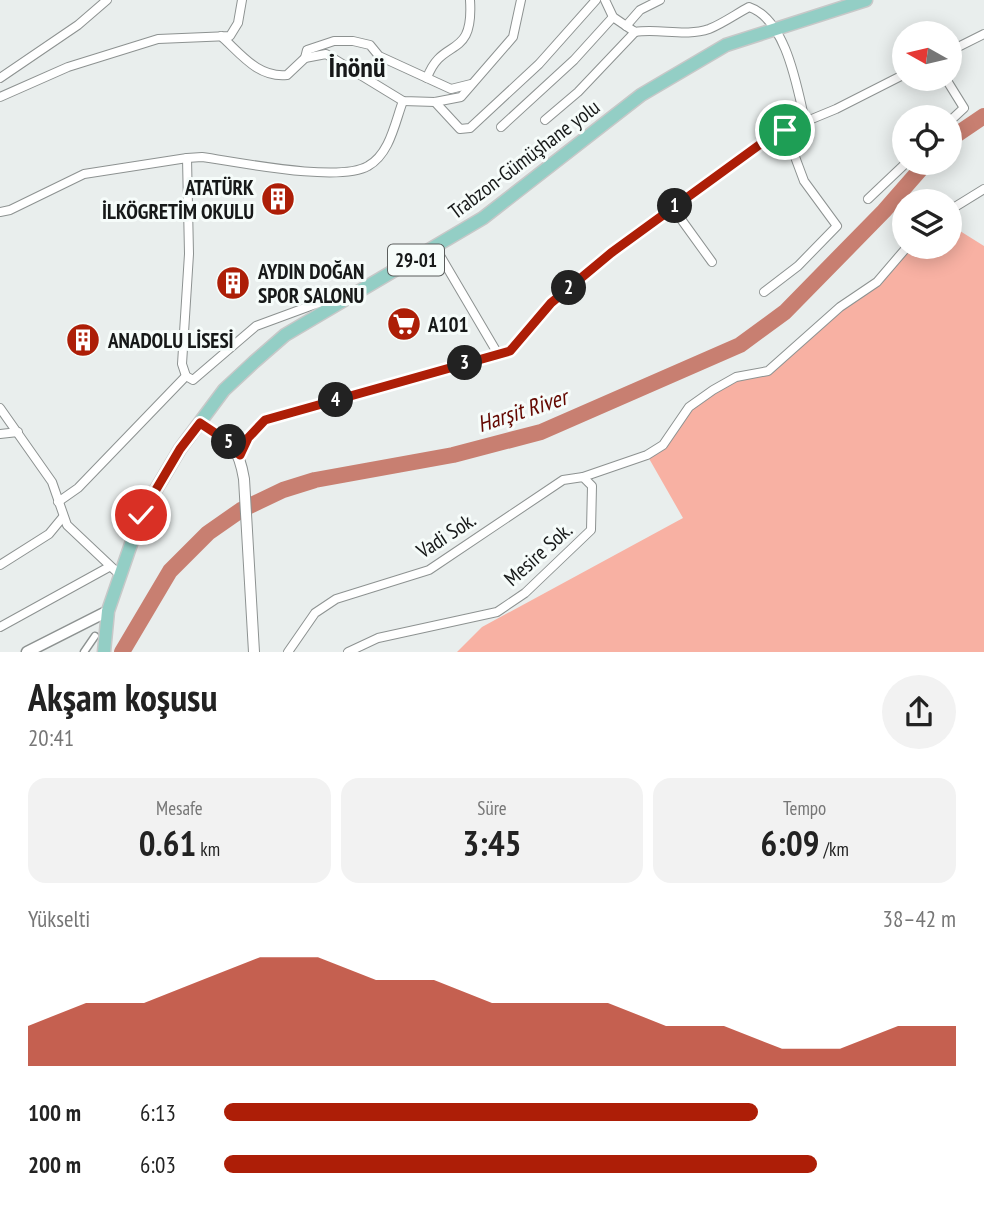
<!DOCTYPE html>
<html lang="tr">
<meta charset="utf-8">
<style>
:root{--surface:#fff;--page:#f2f2f2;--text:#222;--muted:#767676;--accent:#ad1e07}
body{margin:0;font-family:"PT Sans Narrow",sans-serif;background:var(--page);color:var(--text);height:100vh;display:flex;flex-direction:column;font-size:26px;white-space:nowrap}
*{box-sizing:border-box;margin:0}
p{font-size:23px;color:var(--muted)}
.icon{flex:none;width:38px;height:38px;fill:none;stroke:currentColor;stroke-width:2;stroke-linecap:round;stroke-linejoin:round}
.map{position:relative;height:652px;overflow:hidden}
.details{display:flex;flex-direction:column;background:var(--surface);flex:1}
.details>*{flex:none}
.needle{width:46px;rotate:278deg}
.controls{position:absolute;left:892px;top:21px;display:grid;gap:14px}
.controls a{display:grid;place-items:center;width:70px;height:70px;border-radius:50%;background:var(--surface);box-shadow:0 4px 18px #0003;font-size:35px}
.pin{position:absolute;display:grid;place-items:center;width:60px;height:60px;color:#fff;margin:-30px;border:4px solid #fff;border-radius:50%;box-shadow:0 2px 7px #0007}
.km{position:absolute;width:35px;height:35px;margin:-18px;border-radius:50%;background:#222;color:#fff;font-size:19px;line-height:35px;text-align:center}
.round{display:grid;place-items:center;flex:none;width:74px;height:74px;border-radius:37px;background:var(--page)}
.summary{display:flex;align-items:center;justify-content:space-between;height:119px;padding:0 28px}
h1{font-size:38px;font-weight:800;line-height:52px}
.figures{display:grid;grid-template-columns:repeat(3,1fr);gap:10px;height:119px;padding:7px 28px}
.figures div{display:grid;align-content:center;border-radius:18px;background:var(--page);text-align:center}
.figures b{font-size:35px;font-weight:800}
.figures small{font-size:19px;font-weight:400}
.figures p{font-size:19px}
.chart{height:196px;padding:14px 28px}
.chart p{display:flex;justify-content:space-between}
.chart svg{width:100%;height:126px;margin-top:7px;fill:var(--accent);opacity:.7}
ul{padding:0 28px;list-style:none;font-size:23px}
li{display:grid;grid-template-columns:112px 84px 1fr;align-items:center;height:52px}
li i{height:18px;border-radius:9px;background:var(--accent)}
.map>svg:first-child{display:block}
.green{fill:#f8b1a3}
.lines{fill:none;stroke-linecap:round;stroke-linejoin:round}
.river{stroke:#c87f71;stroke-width:16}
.pedestrian-casing{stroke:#8d9291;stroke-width:9}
.minor-casing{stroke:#8d9291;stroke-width:10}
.tertiary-casing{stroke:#8d9291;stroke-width:12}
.secondary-casing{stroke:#8d9291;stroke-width:13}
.primary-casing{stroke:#c7c8c8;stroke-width:15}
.pedestrian{stroke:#fff;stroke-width:6}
.minor{stroke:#fff;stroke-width:8}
.tertiary{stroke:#fff;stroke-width:10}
.secondary{stroke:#fff;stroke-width:10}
.primary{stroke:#93cec5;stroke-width:12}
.route-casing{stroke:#fff;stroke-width:14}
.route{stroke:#ad1e07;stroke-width:9}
.labels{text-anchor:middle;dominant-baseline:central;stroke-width:6;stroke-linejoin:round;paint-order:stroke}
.shield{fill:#f6fcfa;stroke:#5a5d5c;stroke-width:2}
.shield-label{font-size:19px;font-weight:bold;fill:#171919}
.street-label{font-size:21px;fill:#171919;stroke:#f6fcfa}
.poi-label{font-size:21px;font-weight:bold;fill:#171919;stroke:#f6fcfa;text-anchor:start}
.water-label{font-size:23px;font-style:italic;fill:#640800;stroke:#f6fcfa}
.district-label{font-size:28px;font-weight:bold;fill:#171919;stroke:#f6fcfa}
</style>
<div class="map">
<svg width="984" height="652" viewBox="0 0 984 652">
<rect width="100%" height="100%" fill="#e9eeed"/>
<!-- green -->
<polygon class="green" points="950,216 960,231 984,246 984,652 457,652 482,627 683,518 647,455 663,445 689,407 736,377 768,371 800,340 877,282 907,247 950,247"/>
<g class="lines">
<!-- river -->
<g class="river">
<polyline points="950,139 984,116"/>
<polyline points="122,652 170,571 208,533 241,510 283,490 315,480 453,455 541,432 740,345 785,312 884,211 926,163"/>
</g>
<!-- pedestrian casing -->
<g class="pedestrian-casing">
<polyline id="pedestrian" points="84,652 95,636"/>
</g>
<!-- minor casing -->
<g class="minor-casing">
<g id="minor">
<path d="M470 0C474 61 442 36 427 78L451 89 471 84"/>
<path d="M605 0 613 17 635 32C658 28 686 37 709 29 722 24 736 14 749 7 786 19 797 87 805 121"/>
<polyline points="626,26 640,10 660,0"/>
<path d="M221 36C241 54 258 78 287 75L305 58 326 54 403 101 435 102 461 97 513 37 521 0"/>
<polyline points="950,51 984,34"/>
<polyline points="305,58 307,50 334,41 353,41 370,45 379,56 427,78"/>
<polyline points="0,78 78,25 107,0"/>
<polyline points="946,79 964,108 950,121"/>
<polyline points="0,97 68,67 158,39 230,36 238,23 242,0"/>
<polyline points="435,102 460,129 470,128 539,64 596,0"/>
<polyline points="545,120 578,92 635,32"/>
<polyline points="501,127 574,60 613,17"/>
<polyline points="187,158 189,254 182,364 186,376 193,380 256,326 332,298 345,299"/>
<polyline points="868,199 906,163"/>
<polyline points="673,208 712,262"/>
<polyline points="950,210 984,189"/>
<path d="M0 212 10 210 84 174 187 158 202 157C238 162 339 183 368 166 390 154 395 122 403 101"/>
<polyline points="435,247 498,354"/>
<polyline points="764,292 798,266 837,226 804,181 785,130"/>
<polyline points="0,408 52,482 67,525 120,575"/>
<polyline points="0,434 18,432"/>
<polyline points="240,455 248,438 265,420 510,351 551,303 611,252 773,135 836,109 905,74"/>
<polyline points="583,477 647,455 663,445 689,407 713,390 736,377 768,371 840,307 877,282 907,247"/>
<polyline points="58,502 78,488 186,376"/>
<polyline points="0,565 49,534 63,517"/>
<polyline points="0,627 109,567"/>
<polyline points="288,652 315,613 336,599 429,570 563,480 583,477 592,486 591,530 525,593 497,612 378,638 348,652"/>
</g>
</g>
<!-- tertiary casing -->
<g class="tertiary-casing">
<path id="tertiary" d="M200 423C229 442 238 443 244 479L254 652"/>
</g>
<!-- secondary casing -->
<g class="secondary-casing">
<polyline id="secondary" points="27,652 108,611"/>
</g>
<!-- primary casing -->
<g class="primary-casing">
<polyline id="primary" points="104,652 108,611 141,515 180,449 224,390 254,362 285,335 483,218 641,95 726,45 866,0"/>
</g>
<!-- pedestrian -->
<use href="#pedestrian" class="pedestrian"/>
<!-- minor -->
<use href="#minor" class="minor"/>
<!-- tertiary -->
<use href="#tertiary" class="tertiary"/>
<!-- secondary -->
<use href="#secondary" class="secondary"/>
<!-- primary -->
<use href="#primary" class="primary"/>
</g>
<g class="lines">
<!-- route casing -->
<g class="route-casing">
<polyline id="route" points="141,515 180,449 200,423 230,443 240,455 248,438 265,420 510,351 551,303 611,253 773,135 785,130"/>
</g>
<!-- route -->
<use href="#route" class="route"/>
</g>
<!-- icons -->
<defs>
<g id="building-disc" transform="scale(1.75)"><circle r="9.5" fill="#ad1e07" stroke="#f6fcfa"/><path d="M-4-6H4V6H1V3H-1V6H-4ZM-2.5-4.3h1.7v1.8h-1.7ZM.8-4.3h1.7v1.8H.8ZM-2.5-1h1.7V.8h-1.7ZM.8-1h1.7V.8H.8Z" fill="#fff"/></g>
<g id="supermarket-disc" transform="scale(1.75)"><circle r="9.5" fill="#ad1e07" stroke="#f6fcfa"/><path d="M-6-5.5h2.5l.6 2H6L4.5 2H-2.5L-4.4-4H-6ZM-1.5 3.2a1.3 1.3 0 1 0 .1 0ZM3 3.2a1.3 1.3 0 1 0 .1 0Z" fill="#fff"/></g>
</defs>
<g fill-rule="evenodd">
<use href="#building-disc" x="278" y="199"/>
<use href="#building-disc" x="233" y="283"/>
<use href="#supermarket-disc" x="404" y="324"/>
<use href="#building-disc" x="83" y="340"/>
</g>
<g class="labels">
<!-- shield labels -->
<rect class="shield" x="388" y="244.5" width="56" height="31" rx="5"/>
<g class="shield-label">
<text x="416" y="260">29-01</text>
</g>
<!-- street labels -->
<g class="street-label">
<text transform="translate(524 159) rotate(-37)">Trabzon-Gümüşhane yolu</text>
<text transform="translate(446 535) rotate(-33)">Vadi Sok.</text>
<text transform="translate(538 554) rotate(-42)">Mesire Sok.</text>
</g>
<!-- poi labels -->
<g class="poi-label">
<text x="254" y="187" text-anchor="end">ATATÜRK<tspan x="254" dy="24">İLKÖGRETİM OKULU</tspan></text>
<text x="258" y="271">AYDIN DOĞAN<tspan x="258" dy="24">SPOR SALONU</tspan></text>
<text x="428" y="324">A101</text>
<text x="108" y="340">ANADOLU LİSESİ</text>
</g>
<!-- water labels -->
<g class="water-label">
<text transform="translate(522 410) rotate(-18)">Harşit River</text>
</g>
<!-- district labels -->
<g class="district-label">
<text x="357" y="66">İnönü</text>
</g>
</g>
</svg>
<div class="controls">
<a><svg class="needle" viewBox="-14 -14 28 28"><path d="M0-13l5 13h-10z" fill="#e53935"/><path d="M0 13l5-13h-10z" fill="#767676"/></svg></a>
<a><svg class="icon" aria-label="locate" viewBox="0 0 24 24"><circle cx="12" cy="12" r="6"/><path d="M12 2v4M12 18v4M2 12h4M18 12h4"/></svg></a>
<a><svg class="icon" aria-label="layers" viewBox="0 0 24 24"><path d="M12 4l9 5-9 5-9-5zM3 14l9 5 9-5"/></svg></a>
</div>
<div class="pin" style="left:785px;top:130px;background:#1e9e55"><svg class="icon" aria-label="arrive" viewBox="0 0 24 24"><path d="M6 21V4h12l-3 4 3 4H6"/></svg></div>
<div class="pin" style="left:141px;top:515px;background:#d93025"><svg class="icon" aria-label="check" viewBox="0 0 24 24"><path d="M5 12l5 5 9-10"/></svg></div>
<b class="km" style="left:675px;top:206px">1</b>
<b class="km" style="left:569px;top:288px">2</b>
<b class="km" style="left:465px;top:363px">3</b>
<b class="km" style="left:336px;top:400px">4</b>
<b class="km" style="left:229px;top:442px">5</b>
</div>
<section class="details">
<div class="summary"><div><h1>Akşam koşusu</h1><p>20:41</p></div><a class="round"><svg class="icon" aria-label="share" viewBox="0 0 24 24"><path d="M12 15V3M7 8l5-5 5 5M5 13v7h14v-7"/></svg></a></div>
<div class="figures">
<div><p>Mesafe</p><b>0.61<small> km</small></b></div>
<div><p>Süre</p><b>3:45</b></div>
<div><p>Tempo</p><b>6:09<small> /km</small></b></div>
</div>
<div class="chart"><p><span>Yükselti</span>38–42 m</p>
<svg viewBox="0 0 160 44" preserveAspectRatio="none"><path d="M0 44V30L10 22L20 22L30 14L40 6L50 6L60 14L70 14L80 22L90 22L100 22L110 30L120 30L130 38L140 38L150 30L160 30V44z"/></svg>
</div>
<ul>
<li><b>100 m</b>6:13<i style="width:73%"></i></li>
<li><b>200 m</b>6:03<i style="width:81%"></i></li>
</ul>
</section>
